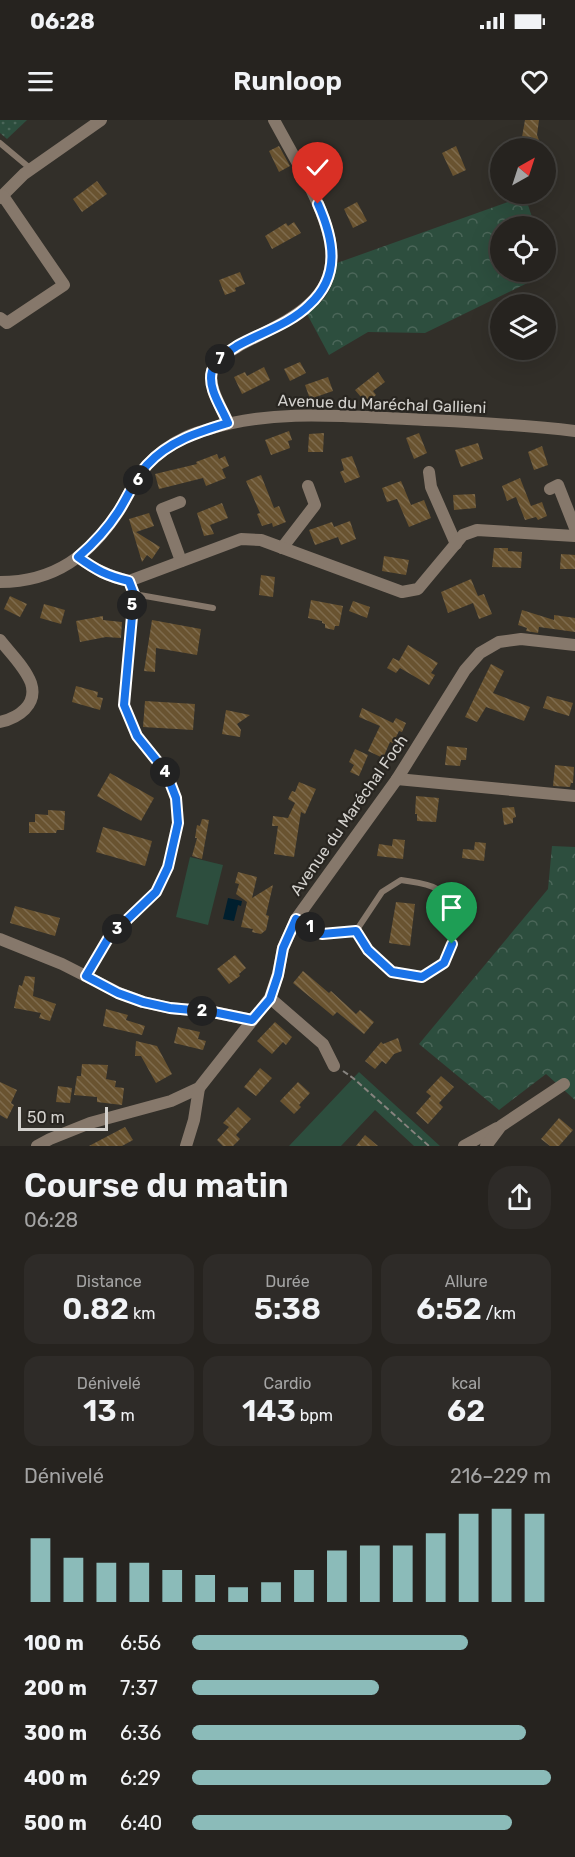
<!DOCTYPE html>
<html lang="fr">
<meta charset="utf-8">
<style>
:root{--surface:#26231f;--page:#2e2b28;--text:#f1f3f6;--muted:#a4a4a4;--line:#42403d;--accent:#8bbbb9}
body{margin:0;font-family:Rubik,sans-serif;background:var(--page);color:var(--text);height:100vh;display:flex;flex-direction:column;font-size:22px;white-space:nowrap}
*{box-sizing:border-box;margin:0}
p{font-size:20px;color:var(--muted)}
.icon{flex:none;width:33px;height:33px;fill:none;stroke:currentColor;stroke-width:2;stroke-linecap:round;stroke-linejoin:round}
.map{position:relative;height:1026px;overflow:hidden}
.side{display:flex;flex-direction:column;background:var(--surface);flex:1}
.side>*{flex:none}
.needle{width:39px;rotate:39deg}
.fabs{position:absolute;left:490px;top:18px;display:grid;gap:12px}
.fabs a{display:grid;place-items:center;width:66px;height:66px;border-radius:50%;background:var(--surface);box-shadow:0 6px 24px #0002,0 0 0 2px var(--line);font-size:30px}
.scale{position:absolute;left:18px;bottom:15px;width:90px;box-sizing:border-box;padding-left:6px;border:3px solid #d3d1cd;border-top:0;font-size:16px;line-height:21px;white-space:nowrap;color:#d3d1cd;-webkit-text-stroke:4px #282520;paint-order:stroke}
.pin{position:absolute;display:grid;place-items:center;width:51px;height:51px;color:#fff;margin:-62px -26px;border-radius:50% 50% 50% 0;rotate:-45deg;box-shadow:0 0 6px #0007}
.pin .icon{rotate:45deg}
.km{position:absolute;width:30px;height:30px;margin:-15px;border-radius:50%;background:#222;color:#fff;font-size:16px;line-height:30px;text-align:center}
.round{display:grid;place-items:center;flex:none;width:63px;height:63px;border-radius:24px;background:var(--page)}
.overview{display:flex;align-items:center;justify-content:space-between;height:102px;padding:0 24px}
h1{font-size:33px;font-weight:600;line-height:45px}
.figures{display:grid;grid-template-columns:repeat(3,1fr);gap:9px;height:102px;padding:6px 24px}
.figures div{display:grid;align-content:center;border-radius:15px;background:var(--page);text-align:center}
.figures b{font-size:30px;font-weight:600}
.figures small{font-size:16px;font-weight:400}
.figures p{font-size:16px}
.chart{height:168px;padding:12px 24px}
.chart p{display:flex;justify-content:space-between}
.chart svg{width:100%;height:108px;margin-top:6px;stroke:var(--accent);stroke-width:6}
ul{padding:0 24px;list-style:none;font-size:20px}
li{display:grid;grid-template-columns:96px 72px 1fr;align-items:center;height:45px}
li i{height:15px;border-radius:8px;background:var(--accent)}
.status{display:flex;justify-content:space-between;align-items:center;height:42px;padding:0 30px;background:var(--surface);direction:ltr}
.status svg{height:16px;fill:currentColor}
header{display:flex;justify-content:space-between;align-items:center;height:78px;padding:0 24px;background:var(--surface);font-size:27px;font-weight:600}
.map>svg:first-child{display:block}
.grass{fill:url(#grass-dots)}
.forest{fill:url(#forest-crowns)}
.park{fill:#2d4e3e}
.water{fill:#001f2e}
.building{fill:url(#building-back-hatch)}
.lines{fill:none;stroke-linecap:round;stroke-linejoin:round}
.path{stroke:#86837e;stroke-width:2;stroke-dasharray:6 3;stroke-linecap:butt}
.lane{stroke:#86786b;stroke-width:6}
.street{stroke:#86786b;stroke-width:12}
.route-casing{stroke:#fff;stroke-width:12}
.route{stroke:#1a73e8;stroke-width:8}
.labels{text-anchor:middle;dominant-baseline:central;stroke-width:4.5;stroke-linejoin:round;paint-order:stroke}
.street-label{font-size:16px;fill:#d3d1cd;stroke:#282520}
</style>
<div class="status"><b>06:28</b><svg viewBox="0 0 49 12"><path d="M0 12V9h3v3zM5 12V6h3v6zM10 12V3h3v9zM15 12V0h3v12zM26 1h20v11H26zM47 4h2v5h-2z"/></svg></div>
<header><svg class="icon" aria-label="menu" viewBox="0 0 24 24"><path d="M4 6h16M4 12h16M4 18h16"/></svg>Runloop<svg class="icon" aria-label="heart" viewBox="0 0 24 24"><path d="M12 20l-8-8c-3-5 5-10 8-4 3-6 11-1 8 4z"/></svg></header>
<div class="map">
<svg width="575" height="1026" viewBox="0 0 575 1026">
<defs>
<pattern id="grass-dots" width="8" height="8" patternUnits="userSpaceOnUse" patternTransform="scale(1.5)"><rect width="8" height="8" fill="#2d4e3e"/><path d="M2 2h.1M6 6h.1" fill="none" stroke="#4b6659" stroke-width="1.8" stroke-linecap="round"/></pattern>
<pattern id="forest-crowns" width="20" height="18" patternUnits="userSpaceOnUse" patternTransform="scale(1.5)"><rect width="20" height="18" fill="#2d4e3e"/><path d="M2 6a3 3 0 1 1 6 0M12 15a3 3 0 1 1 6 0" fill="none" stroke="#4b6659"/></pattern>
<pattern id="building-back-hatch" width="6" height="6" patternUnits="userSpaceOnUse" patternTransform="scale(1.5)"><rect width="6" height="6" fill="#695330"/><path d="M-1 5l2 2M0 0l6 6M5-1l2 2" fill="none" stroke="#7e6b4d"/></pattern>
</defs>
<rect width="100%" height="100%" fill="#322f29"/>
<!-- grass -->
<polygon class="grass" points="0,0 27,0 7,19 0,13"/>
<!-- forest -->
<g class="forest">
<path d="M525 76 535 106H501V152H546V141L550 152 425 213 368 212 329 235 307 194C327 179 333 169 337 143Z"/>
<polygon points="552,726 575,727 575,980 546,954 499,990 419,924 548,769"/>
</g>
<!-- park -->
<g class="park">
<polygon points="190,737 223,745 208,805 176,797"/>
<polygon points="359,952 440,1026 414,1026 375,990 341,1026 289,1026"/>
</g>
<!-- water -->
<polygon class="water" points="228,778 242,781 241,786 238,785 234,801 223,799"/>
<!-- building -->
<g class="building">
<polygon points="525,0 539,0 537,15 542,28 527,28 522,17"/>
<polygon points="279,26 290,46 279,52 269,31"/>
<polygon points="456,26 466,50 453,56 442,33"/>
<polygon points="97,61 107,74 82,92 73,79"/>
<polygon points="357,82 367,101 353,108 344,89"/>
<polygon points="294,102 301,113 272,129 265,116 286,103 288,106"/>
<polygon points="240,152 245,164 235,168 236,171 225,175 219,160"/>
<polygon points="300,242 306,253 290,261 284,249"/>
<polygon points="264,247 270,260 242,274 234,257 245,252 247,256"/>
<polygon points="378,252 385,262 373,271 376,275 366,283 355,270"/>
<polygon points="328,257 333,271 310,279 305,265"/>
<polygon points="289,311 292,320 288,321 290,328 271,335 265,320"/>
<polygon points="324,313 323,332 308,332 309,314"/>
<polygon points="419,313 427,333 414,339 406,318"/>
<polygon points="478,323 483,339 461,347 455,330"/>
<polygon points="542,326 548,345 534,350 528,332"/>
<polygon points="217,334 219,339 225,336 229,346 222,349 226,358 206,366 203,358 159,369 155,354 197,344 196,342"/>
<polygon points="352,336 360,357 345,363 340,352 344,350 341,339"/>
<polygon points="261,355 274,388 279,386 286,402 273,407 272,403 262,406 257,394 260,393 246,361"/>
<polygon points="520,358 531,386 542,382 547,396 538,400 536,397 525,400 516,377 507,381 502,366"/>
<polygon points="401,361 411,385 424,380 431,398 409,407 397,379 387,382 382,368"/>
<polygon points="475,374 476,388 454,390 453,375"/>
<polygon points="222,383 228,398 210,405 214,414 204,416 197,393"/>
<polygon points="149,393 154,406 136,412 160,427 152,439 147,435 142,442 129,399"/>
<polygon points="350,401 356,419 341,425 338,417 315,425 309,410 332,402 334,407"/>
<polygon points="494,428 508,428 508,431 522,432 521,448 492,447"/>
<polygon points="561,434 575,435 575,449 560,449"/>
<polygon points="384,436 409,440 406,455 382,451"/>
<polygon points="261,455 275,457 273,477 259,475"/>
<polygon points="471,459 478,476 484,474 492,494 479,499 473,483 448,493 441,472"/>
<polygon points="10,476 27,484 20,497 4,489"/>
<polygon points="311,480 343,486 339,506 335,506 334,510 325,508 325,504 322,503 322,501 308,498"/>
<polygon points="353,481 370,487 367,498 349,491"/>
<polygon points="44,484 65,490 61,504 40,498"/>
<polygon points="522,490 554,500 554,495 575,498 575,512 539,507 538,513 526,511 527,508 518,505"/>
<polygon points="103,496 103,500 122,502 121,518 106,517 80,522 76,501"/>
<polygon points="152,500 201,509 197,535 156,528 155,552 144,551"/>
<polygon points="408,525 438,543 431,553 435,555 429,565 400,548 396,553 387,548 393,538 399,541"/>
<polygon points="491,544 504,551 493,573 530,587 524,601 486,587 477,602 465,597"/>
<polygon points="76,566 98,572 97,577 103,578 100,590 72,582"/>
<polygon points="547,576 573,583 569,596 543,588"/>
<polygon points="145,581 195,584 193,610 143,607"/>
<polygon points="362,588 393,603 396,598 406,603 402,612 399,611 393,623 390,622 383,638 368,631 380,606 359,597"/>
<polygon points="226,590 250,595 237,604 241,610 240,617 222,614"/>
<polygon points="447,626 467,628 466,640 461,640 460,646 445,645"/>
<polygon points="355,629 368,635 359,656 350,652 354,645 349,642"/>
<polygon points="555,645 574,647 573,663 571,663 570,667 553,666"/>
<polygon points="110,653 154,678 141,701 97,676"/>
<polygon points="299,662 316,669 305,694 301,692 294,737 274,734 278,706 272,706 273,696 288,698 295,683 288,679 292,671 295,672"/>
<polygon points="416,676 439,678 436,702 417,701 417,694 415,694"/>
<polygon points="514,687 516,697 513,698 513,703 504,705 502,688"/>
<polygon points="48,690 65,691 64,710 57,710 56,713 29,713 29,702 35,702 35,694 48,695"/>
<polygon points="202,699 209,700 202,739 192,736 197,718 195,718 197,705 200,706"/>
<polygon points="103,707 152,721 145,746 96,732"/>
<polygon points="393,719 405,720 403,739 377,736 379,724 392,726"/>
<polygon points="475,722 486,723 484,741 462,738 463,729 474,730"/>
<polygon points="238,752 257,757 252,778 273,765 266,795 269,796 266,810 261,814 252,812 253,809 241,807 247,782 236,774 239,764 235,763"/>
<polygon points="396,782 415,784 410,826 389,823"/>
<polygon points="15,786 60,798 55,816 10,803"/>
<polygon points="235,835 246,848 239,854 240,856 229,864 217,849"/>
<polygon points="303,851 329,873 331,871 356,894 360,890 374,902 364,914 337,892 333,896 293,863"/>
<polygon points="25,856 35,857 33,876 56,884 50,901 39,898 41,893 14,888 19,865 22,866"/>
<polygon points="106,889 128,895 126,900 145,906 142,915 103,906"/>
<polygon points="275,902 292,917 286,925 283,922 272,934 257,921"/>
<polygon points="178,907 200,912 198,919 206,921 203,930 174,923"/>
<polygon points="398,918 402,931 394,934 386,944 382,941 375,949 365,941 381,922 383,924"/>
<polygon points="136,921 157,926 172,954 156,963 141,936 135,936"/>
<polygon points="82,944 108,945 106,959 116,961 115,967 124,968 122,985 97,982 97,977 74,975 77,956 81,956"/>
<polygon points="260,948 272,958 256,976 244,967"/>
<polygon points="441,956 454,967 439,983 443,987 428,1004 416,993 431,976 426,972"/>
<polygon points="0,962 17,970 11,983 14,985 7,999 0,995"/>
<polygon points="298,962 310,973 299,985 301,987 294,994 280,981"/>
<polygon points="58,966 72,968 70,983 56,982"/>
<polygon points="238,987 251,999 236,1015 240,1019 233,1026 223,1026 217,1020 229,1007 223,1003"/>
<polygon points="559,998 573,1010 559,1026 550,1026 541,1019"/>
<polygon points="125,1007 133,1020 122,1026 89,1026"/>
<polygon points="365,1015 378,1026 356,1026"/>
</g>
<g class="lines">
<!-- path -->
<polyline class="path" points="343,951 353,958 429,1026"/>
<!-- lane -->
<g class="lane">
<polyline points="0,23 31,49"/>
<polyline points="134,474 213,488"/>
<path d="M296 799 322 814 356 811 382 772 401 760C412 762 428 763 437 769 457 782 457 823 444 841 440 848 428 853 422 857L392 852 368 830 356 811"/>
<polyline points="86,856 109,817 156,772 168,747 178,703 176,678 166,652 137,616 124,585 134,474 129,461"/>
</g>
<!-- street -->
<g class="street">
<polyline points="0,78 24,54 101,0"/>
<polyline points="0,198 7,203 64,165 3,76"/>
<path d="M228 303C222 288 208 268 212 251 216 239 227 233 237 227 277 204 337 186 331 129 327 89 293 36 274 0"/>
<polyline points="429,352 431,367 456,424"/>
<polyline points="550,369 558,365 575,408"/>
<polyline points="180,382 162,389 181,441"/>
<polyline points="282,428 315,385 308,366"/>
<path d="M78 437C96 450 108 456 129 461L241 419 261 420 402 472 418 469 463 415 477 410 575 416"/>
<path d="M0 462C55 462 90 435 119 391 128 376 136 358 147 345 158 333 173 323 188 316 194 313 202 311 209 309 273 289 342 296 407 299 464 302 519 304 575 311"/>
<path d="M0 520C10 533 25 547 31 563 38 585 18 598 0 602"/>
<polyline points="397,659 575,676"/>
<polyline points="0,819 62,844 119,873 143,882 170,888 213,892 252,900"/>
<polyline points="270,878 323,924 334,946"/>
<polyline points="37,1026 50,1019 90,1003 171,981 199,968 270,878 278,854 283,828 296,799 397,659 465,550 480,533 499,522 521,519 575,525"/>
<polyline points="186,1026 194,1000 199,968"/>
<polyline points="464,1026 497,1008"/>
<polyline points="486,1026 501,1006 564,964"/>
</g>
</g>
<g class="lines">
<!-- route casing -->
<g class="route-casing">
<path id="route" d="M318 84C334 120 341 156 309 185 290 204 260 213 237 226 227 233 216 239 212 251 207 268 222 288 228 303 198 312 169 321 147 345 135 358 128 377 118 392 107 409 93 424 78 437 96 450 107 456 129 461L134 474 124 585 137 616 166 652 176 678 178 703 168 747 156 772 109 817 86 856 118 873 143 882 170 888 213 892 252 900 270 879 278 855 283 828 296 799 322 814 356 811 368 830 392 852 422 857 444 843 452 824"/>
</g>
<!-- route -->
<use href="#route" class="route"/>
</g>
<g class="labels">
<!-- street labels -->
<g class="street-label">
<text transform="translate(382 284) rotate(2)">Avenue du Maréchal Gallieni</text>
<text transform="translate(349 695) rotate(-55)">Avenue du Maréchal Foch</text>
</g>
</g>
</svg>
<div class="fabs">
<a><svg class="needle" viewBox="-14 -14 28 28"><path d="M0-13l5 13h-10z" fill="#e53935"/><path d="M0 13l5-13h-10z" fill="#a4a4a4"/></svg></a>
<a><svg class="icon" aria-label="locate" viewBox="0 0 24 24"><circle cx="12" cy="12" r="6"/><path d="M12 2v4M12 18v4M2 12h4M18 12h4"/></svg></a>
<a><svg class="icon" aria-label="layers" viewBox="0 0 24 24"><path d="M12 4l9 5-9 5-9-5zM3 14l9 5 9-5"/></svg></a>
</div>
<div class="scale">50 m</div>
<div class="pin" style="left:452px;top:824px;background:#1e9e55"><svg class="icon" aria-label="arrive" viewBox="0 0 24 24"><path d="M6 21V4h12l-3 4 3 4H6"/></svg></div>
<div class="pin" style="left:318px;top:84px;background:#d93025"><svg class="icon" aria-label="check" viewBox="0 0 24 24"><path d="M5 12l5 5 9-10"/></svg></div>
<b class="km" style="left:310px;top:807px">1</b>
<b class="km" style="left:202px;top:891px">2</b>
<b class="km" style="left:117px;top:809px">3</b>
<b class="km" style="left:165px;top:652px">4</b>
<b class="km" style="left:132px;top:485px">5</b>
<b class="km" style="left:138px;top:360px">6</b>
<b class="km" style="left:220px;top:239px">7</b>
</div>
<section class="side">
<div class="overview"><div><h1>Course du matin</h1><p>06:28</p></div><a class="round"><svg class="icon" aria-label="share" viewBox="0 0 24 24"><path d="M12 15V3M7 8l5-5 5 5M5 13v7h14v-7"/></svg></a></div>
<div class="figures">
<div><p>Distance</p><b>0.82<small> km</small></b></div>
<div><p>Durée</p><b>5:38</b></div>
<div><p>Allure</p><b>6:52<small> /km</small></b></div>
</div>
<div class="figures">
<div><p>Dénivelé</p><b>13<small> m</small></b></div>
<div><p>Cardio</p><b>143<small> bpm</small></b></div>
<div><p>kcal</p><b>62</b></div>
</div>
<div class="chart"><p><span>Dénivelé</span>216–229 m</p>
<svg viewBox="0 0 160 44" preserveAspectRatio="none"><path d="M5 44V18M15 44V26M25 44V28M35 44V28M45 44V31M55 44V33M65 44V38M75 44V36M85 44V31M95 44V23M105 44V21M115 44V21M125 44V16M135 44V8M145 44V6M155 44V8"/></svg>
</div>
<ul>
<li><b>100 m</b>6:56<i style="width:77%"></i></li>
<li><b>200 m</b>7:37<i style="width:52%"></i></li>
<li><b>300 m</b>6:36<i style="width:93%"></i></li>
<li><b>400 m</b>6:29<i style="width:100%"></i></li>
<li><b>500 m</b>6:40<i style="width:89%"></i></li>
</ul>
</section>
